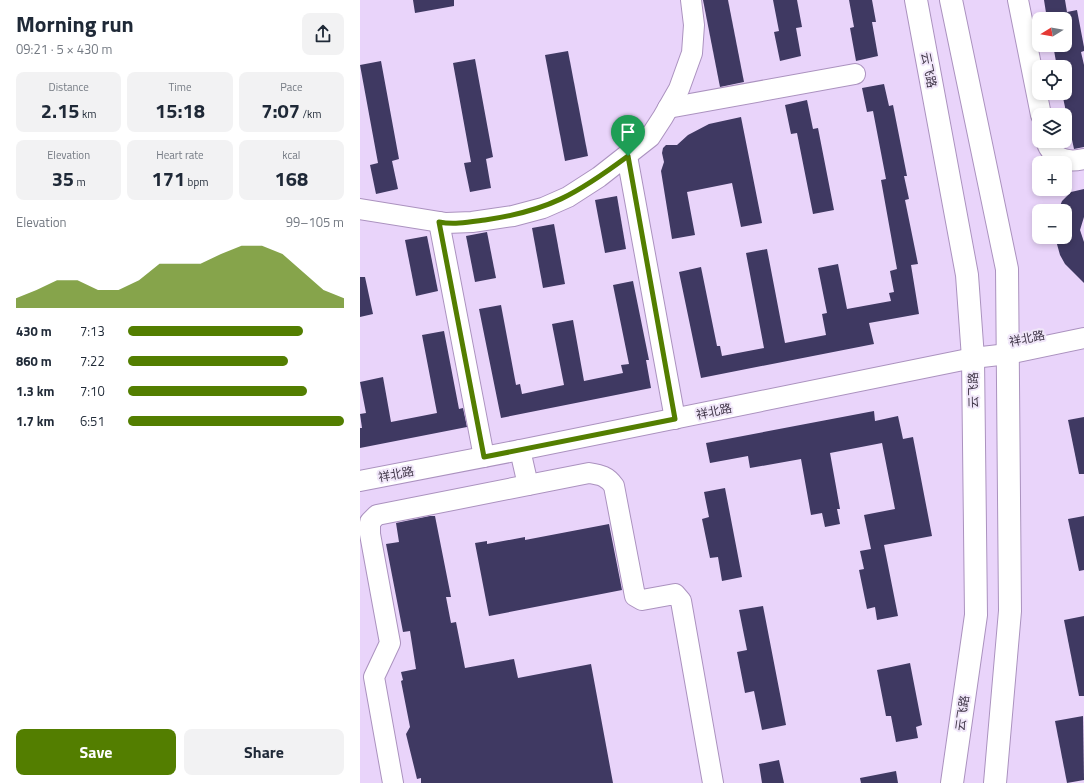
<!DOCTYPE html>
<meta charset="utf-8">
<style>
:root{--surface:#fff;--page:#f2f2f3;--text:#1f2937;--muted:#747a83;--accent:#537e00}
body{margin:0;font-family:"Titillium Web","Noto Sans SC",sans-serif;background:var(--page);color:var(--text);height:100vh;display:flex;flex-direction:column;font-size:15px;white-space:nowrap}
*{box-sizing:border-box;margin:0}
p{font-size:13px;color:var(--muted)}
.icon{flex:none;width:22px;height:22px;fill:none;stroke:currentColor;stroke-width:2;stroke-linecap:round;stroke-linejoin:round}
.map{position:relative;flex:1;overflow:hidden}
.panel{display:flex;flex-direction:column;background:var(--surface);width:360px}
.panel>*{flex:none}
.needle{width:26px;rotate:259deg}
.controls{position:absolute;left:672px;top:12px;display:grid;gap:8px}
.controls a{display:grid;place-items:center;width:40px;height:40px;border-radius:8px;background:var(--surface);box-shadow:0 2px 6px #0003;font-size:20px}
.pin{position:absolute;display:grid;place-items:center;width:34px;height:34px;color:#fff;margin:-41px -17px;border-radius:50% 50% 50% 0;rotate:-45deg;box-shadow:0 0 4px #0007}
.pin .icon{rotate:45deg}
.round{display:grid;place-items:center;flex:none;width:42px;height:42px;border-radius:8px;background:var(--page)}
.head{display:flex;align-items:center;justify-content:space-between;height:68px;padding:0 16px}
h1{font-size:22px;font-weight:700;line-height:30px}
.figures{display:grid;grid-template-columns:repeat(3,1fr);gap:6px;height:68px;padding:4px 16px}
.figures div{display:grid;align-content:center;border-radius:8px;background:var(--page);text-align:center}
.figures b{font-size:20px;font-weight:700}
.figures small{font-size:11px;font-weight:400}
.figures p{font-size:11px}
.chart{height:112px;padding:8px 16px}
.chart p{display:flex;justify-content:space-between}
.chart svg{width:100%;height:72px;margin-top:4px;fill:var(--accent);opacity:.7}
.cta{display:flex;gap:8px;margin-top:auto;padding:8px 16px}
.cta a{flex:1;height:46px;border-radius:8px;background:var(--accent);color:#fff;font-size:16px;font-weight:700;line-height:46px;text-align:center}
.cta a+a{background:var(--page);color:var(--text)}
ul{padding:0 16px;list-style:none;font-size:13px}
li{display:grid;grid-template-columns:64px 48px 1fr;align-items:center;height:30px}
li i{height:10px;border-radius:5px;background:var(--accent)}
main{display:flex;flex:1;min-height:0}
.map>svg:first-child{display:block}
.building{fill:#3f3962}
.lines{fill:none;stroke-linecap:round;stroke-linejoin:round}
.minor-casing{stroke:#ab92bf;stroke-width:22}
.major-casing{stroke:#ab92bf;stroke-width:24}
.minor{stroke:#fff;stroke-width:20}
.major{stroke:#fff;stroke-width:22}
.route-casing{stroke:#fff;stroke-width:8}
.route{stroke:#537e00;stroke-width:5}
.labels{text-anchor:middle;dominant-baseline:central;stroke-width:4;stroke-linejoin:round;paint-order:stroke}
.street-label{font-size:12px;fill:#413749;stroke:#f0e6f9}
</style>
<main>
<section class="panel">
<div class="head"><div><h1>Morning run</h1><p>09:21 · 5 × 430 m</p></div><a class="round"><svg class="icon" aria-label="share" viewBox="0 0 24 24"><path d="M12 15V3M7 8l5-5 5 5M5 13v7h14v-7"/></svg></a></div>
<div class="figures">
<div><p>Distance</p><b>2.15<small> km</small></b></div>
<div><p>Time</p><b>15:18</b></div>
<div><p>Pace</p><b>7:07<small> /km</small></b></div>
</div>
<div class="figures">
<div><p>Elevation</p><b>35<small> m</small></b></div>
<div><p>Heart rate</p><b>171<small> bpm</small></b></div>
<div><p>kcal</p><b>168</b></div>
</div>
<div class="chart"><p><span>Elevation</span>99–105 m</p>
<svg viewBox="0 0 160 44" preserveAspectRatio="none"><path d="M0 44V38L10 33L20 27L30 27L40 33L50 33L60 27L70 17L80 17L90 17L100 11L110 6L120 6L130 11L140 22L150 33L160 38V44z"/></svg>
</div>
<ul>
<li><b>430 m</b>7:13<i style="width:81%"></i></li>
<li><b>860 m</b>7:22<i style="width:74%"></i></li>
<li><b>1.3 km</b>7:10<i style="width:83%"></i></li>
<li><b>1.7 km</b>6:51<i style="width:100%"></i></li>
</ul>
<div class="cta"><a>Save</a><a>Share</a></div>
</section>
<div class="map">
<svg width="724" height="783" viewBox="0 0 724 783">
<rect width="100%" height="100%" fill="#e9d4fa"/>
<!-- building -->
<g class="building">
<polygon points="53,0 94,0 94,6 55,13"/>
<polygon points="343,0 368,0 384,82 360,87"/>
<polygon points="413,0 437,0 442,27 436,28 441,56 420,61 414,32 419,31"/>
<polygon points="489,0 512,0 516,22 512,22 518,56 496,61 490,28 494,27"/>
<polygon points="684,0 705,0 707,12 717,10 724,47 724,51 721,52 724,65 724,147 714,149 702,93 705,93 705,67 697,67 693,45 705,45 705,19 687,19"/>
<polygon points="208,51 228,156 205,161 185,55"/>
<polygon points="115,59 133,157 126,159 131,188 110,192 104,163 111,162 93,63"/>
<polygon points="21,61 39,159 32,161 38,189 16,194 10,165 18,163 0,65"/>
<polygon points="524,84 529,106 533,105 547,176 544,176 549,199 545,200 558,264 551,265 559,314 509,323 514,344 341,378 319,272 341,267 357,346 360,346 362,356 404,348 386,253 407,249 425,343 466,335 462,314 467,313 458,268 478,264 487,309 531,301 529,293 534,292 530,271 537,269 521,180 526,179 513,111 507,112 502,88"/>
<polygon points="447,100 453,129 458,128 474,210 453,214 437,133 431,134 425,105"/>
<polygon points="381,117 402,223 381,227 372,183 327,192 335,235 312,239 301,171 304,162 302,153 303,148 306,145 317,145 328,135 349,124"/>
<polygon points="724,189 724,217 720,230 724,242 724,283 705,264 700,255 695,237 705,237 705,211 698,211 702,201 711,192"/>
<polygon points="257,196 266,249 245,253 235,200"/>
<polygon points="194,224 205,284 183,288 172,228"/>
<polygon points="127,232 136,278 115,282 106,236"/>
<polygon points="67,236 78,291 56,296 45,240"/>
<polygon points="0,277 5,277 13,314 0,317"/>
<polygon points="273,281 289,360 286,360 291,388 141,418 119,309 141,305 156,385 160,384 162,394 204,385 192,324 213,320 224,381 263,373 261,365 269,364 253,285"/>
<polygon points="84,331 99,409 103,408 107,427 0,448 0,428 2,428 0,414 6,413 0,382 23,377 31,422 77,413 62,335"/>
<polygon points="514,411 515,421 538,416 543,439 553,437 572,536 524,545 538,616 517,620 515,607 507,609 499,570 504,569 500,551 511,549 504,515 535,509 522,443 470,453 480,509 477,509 480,524 465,527 462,513 451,515 441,459 390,468 388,456 350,463 346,443"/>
<polygon points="724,417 724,474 719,474 708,420"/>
<polygon points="365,488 382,577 362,581 358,557 350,558 342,519 349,517 344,492"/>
<polygon points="70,516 75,516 91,597 86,597 91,623 96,622 105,668 154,659 158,678 231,664 253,783 61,783 61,778 57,779 46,734 50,727 41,681 43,680 41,672 56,669 50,631 43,632 26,544 39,542 36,523"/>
<polygon points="724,516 724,570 719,571 708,519"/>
<polygon points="249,524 262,590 129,616 115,543 127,541 127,544 165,537 165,540"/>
<polygon points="403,606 426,725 402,730 394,691 385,693 377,652 387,650 379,610"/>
<polygon points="724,616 724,696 719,696 704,620"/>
<polygon points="550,663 562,725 556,727 558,738 536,742 531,716 526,716 517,670"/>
<polygon points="723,716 724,780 707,783 695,721"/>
<polygon points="419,760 424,783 402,783 399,764"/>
<polygon points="536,771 538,783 501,783 500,778"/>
</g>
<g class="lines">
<!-- minor casing -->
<g class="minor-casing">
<g id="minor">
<polyline points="658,0 681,115"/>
<polyline points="308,108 495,74"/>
<path d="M686 141C692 159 707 163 724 159"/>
<polyline points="267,156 315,419"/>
<polyline points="0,209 86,223 112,222 153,216 183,208 208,197 239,177 290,137 303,117 319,89 332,53 334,25 331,0"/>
<polyline points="79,222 124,457"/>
<polyline points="160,450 168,485"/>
<polyline points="0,481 160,450 613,358 648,354 724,338"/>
<path d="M33 783 14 677 30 643 10 534V522L17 515 229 473C241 475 247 476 254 486L275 596 282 600 315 594 321 601 353 783"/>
</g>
</g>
<!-- major casing -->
<g class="major-casing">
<g id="major">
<polyline points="556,0 607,275 613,358 616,615 592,783"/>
<polyline points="591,0 647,269 650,611 635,783"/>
</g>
</g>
<!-- minor -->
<use href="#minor" class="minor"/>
<!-- major -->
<use href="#major" class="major"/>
</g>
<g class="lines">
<!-- route casing -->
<g class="route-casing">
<path id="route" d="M268 156 315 419 124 457 79 222C94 225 110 222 125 220 188 211 217 194 268 156Z"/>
</g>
<!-- route -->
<use href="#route" class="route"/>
</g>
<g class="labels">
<!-- street labels -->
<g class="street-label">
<text transform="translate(569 70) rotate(79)">云飞路</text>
<text transform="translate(667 338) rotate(-12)">祥北路</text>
<text transform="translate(613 390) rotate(-91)">云飞路</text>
<text transform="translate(354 411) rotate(-12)">祥北路</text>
<text transform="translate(36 474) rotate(-11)">祥北路</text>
<text transform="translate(602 713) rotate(-82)">云飞路</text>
</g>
</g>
</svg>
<div class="controls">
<a><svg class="needle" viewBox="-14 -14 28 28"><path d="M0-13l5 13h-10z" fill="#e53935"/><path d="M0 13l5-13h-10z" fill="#747a83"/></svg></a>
<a><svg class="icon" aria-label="locate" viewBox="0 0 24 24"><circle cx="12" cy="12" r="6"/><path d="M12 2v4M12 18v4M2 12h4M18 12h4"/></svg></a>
<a><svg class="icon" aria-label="layers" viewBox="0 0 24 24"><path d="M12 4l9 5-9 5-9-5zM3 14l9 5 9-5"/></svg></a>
<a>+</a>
<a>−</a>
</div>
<div class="pin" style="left:268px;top:156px;background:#1e9e55"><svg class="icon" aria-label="arrive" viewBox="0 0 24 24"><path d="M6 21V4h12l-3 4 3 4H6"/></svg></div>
</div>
</main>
